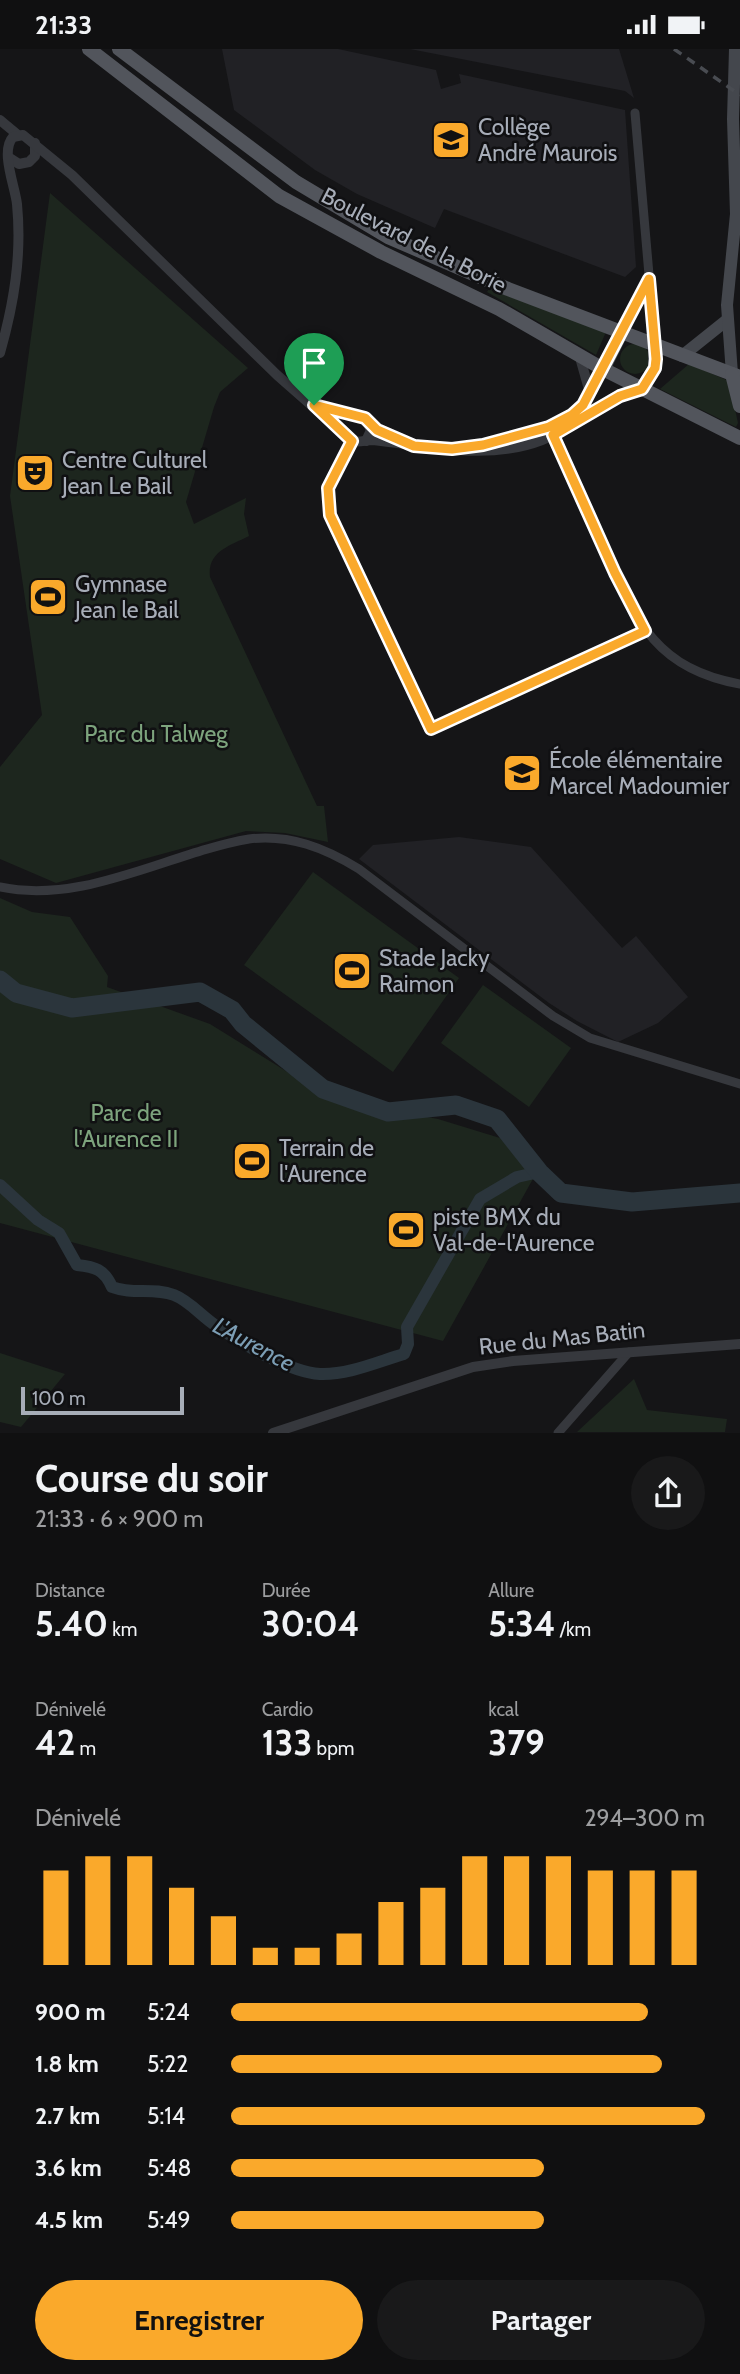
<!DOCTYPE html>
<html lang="fr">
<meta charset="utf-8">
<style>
:root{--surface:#101011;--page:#19191a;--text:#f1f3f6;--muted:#9c9d9f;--accent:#faa92b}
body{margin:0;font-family:Cabin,sans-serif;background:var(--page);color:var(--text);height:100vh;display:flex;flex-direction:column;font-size:26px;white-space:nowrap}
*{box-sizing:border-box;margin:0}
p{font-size:23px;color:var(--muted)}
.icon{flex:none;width:38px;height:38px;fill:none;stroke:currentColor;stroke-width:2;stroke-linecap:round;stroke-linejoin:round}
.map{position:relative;height:1384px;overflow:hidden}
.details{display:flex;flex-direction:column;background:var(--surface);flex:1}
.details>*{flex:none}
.scale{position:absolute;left:21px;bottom:18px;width:163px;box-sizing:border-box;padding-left:7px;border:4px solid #a7adb8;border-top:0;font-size:19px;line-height:24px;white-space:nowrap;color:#a7adb8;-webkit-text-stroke:5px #101012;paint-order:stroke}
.pin{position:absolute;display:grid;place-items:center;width:60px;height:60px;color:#fff;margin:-72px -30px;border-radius:50% 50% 50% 0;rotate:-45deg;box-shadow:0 0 7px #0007}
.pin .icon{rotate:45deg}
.round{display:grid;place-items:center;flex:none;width:74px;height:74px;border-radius:37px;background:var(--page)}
.summary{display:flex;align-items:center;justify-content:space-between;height:119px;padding:0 35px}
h1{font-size:38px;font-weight:800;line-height:52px}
.stats{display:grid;grid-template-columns:repeat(3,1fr);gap:10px;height:119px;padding:7px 35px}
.stats div{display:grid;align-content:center}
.stats b{font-size:35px;font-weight:800}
.stats small{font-size:19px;font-weight:400}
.stats p{font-size:19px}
.chart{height:196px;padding:14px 35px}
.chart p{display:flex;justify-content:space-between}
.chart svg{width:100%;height:126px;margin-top:7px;stroke:var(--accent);stroke-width:6}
.button{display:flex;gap:14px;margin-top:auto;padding:14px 35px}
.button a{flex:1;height:80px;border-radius:42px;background:var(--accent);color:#111;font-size:28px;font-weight:800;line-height:80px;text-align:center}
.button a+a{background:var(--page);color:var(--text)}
ul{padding:0 35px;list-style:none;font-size:23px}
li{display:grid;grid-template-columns:112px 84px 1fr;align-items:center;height:52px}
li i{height:18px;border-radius:9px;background:var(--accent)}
.status{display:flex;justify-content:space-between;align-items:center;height:49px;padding:0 35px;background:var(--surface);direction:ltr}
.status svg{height:19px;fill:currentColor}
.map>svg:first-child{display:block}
.built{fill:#212125}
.green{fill:#1d261e}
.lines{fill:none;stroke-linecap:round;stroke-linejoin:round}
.canal{stroke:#2b353c;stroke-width:12}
.river{stroke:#2b353c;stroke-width:19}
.minor{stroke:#36383d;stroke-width:9}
.tertiary{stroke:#36383d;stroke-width:10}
.secondary{stroke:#44474d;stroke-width:12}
.primary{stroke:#52555c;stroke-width:14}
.rail{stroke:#494c52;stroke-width:3.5;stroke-dasharray:9 7;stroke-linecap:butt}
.route-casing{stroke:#fff;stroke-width:14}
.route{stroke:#faa92b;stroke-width:9}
.labels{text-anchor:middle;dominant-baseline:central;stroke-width:5;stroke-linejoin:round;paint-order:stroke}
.poi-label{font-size:23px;fill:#a7adb8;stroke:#101012;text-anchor:start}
.street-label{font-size:23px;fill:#a7adb8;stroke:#101012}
.park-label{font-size:23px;fill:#7da47d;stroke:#101012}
.water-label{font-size:24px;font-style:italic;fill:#7c9eb5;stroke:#101012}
</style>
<div class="status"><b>21:33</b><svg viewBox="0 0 49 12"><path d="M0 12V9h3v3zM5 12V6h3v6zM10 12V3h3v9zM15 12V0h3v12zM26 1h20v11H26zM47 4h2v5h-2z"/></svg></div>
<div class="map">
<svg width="740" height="1384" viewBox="0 0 740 1384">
<rect width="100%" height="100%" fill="#151517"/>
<!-- built -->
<g class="built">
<polygon points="222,0 338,0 436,21 441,40 461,34 459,25 625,61 636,218 625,228 444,160 435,179 357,145 315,121 234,61"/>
<polygon points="410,0 619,0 634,49 625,42"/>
<polygon points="459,788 531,798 622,899 636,887 688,948 658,974 618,993 577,972 549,954 359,810 373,796"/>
</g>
<!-- green -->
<g class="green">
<path d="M50 144 248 319 220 343 214 358 186 453 194 475 246 449 244 465 249 487C229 497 207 503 210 528L317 757H324L328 793 285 784 246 782 56 834 0 810V718L42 666 10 447Z"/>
<polygon points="489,240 606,283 596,306 487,243"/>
<circle cx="635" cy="310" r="15"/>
<polygon points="689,315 729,332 738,374 736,378 660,340"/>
<polygon points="313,823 459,929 393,1023 244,916"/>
<polygon points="0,849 32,863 70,868 108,927 107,938 210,975 331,1050 438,1070 500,1089 534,1128 443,1292 0,1174"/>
<polygon points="483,936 571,999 529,1058 441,994"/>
<polygon points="0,1304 65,1325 21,1378 0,1373"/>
<polygon points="634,1330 647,1361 727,1370 725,1383 577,1383"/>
</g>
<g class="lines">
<!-- canal -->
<path class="canal" d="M0 1136 38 1171 59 1184 77 1216C95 1218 104 1220 112 1238 133 1246 153 1238 174 1246 190 1252 203 1269 218 1278 243 1295 289 1323 320 1325 348 1326 377 1313 404 1305L408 1295 407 1278 480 1150 517 1128 539 1123"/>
<!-- river -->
<polyline class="river" points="0,931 16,944 72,959 200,943 232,961 243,975 323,1040 388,1063 456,1056 497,1070 539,1123 561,1144 632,1153 740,1144"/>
<!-- minor -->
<g class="minor">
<polyline points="635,64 655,295"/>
<polyline points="622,282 649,232"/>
<path d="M553 386C567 421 584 455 599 489 633 564 650 619 740 635"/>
<polyline points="352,392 328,439 330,466 431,680 645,582"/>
<path d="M0 838C84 856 168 804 249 790 290 785 325 799 359 820L553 967 590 989 740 1035"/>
<polyline points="558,1384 629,1303"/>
</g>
<!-- tertiary -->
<g class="tertiary">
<polyline points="0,71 18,86"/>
<polyline points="8,108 19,115 29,113 35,107 35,94"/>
<path d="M0 304C14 254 22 207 17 155 15 137 0 102 13 88L23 86 72 126 277 326 352 392C360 394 365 391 373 391 429 397 488 412 542 391 577 377 605 352 642 340"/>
<polyline points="579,305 590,344"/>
<polyline points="314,356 365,369 371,381 366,392"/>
<polyline points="371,378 405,393"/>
<polyline points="472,398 558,374 583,356 603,320"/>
<polyline points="273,1384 473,1318 513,1312 740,1295"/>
</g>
<!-- secondary -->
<g class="secondary">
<polyline points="682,307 727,271"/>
<polyline points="732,325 727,256 736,165 733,70 735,0"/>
</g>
<!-- primary -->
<g class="primary">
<polyline points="89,0 279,147 381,203 499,260 603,320 740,389"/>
<polyline points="119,0 296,133 388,188 508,240 740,328"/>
<polyline points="603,320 622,282"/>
<polyline points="732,325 740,357"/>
<polyline points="642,340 655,319 655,295"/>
</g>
<!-- rail -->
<polyline class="rail" points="674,0 740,46"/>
</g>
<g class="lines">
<!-- route casing -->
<g class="route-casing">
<polygon id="route" points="649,230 656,310 655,319 642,340 620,347 553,386 615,524 645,582 431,680 330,466 328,439 352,392 314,356 365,369 377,381 414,397 452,400 483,396 549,378 572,366 583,356"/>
</g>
<!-- route -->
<use href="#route" class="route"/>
</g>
<!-- icons -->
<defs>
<g id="school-square" transform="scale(2.0125)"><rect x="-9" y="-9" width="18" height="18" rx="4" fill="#faa92b" stroke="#101012"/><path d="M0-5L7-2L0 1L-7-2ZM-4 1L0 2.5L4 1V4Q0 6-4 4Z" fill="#111"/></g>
<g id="theatre-square" transform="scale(2.0125)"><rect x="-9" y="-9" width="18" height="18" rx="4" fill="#faa92b" stroke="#101012"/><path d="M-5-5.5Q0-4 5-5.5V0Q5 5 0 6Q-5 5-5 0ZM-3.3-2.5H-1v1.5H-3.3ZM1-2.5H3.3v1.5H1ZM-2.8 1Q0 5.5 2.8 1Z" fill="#111"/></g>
<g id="stadium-square" transform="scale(2.0125)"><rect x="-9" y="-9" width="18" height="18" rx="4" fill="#faa92b" stroke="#101012"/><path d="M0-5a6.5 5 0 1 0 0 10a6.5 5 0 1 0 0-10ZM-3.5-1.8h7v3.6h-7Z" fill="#111"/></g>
</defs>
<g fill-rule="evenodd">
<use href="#school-square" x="451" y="91"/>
<use href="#theatre-square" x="35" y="424"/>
<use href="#stadium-square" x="48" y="548"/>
<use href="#school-square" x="522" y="724"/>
<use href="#stadium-square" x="352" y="922"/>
<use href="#stadium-square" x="252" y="1112"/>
<use href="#stadium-square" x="406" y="1181"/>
</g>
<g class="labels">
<!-- poi labels -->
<g class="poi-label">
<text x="478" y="78">Collège<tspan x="478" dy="26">André Maurois</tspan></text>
<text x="62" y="411">Centre Culturel<tspan x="62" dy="26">Jean Le Bail</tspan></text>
<text x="75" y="535">Gymnase<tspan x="75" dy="26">Jean le Bail</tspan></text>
<text x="549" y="711">École élémentaire<tspan x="549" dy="26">Marcel Madoumier</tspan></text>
<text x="379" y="909">Stade Jacky<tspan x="379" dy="26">Raimon</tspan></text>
<text x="279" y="1099">Terrain de<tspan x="279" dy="26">l'Aurence</tspan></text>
<text x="433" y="1168">piste BMX du<tspan x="433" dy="26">Val-de-l'Aurence</tspan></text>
</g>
<!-- street labels -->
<g class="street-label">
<text transform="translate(414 191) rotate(27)">Boulevard de la Borie</text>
<text transform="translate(562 1289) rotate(-6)">Rue du Mas Batin</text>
</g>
<!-- park labels -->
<g class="park-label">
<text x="156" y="685">Parc du Talweg</text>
<text x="126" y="1064">Parc de<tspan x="126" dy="26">l'Aurence II</tspan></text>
</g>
<!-- water labels -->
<g class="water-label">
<text transform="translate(254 1295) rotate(28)">L'Aurence</text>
</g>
</g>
</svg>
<div class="scale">100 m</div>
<div class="pin" style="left:314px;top:356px;background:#1e9e55"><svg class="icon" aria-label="arrive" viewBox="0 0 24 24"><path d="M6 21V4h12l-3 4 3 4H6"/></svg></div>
</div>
<section class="details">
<div class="summary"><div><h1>Course du soir</h1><p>21:33 · 6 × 900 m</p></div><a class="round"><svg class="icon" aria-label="share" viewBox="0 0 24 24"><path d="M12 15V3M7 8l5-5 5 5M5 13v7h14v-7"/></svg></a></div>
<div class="stats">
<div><p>Distance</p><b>5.40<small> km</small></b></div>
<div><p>Durée</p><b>30:04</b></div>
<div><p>Allure</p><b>5:34<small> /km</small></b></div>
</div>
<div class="stats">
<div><p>Dénivelé</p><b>42<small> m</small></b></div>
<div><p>Cardio</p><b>133<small> bpm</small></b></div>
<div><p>kcal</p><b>379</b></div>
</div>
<div class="chart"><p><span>Dénivelé</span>294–300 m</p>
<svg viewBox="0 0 160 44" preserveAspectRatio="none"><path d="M5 44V11M15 44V6M25 44V6M35 44V17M45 44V27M55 44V38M65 44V38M75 44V33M85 44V22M95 44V17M105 44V6M115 44V6M125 44V6M135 44V11M145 44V11M155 44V11"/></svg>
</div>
<ul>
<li><b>900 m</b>5:24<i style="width:88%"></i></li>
<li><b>1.8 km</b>5:22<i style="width:91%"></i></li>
<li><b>2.7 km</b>5:14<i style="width:100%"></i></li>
<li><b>3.6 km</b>5:48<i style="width:66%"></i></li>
<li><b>4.5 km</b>5:49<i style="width:66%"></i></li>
</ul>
<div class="button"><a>Enregistrer</a><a>Partager</a></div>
</section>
